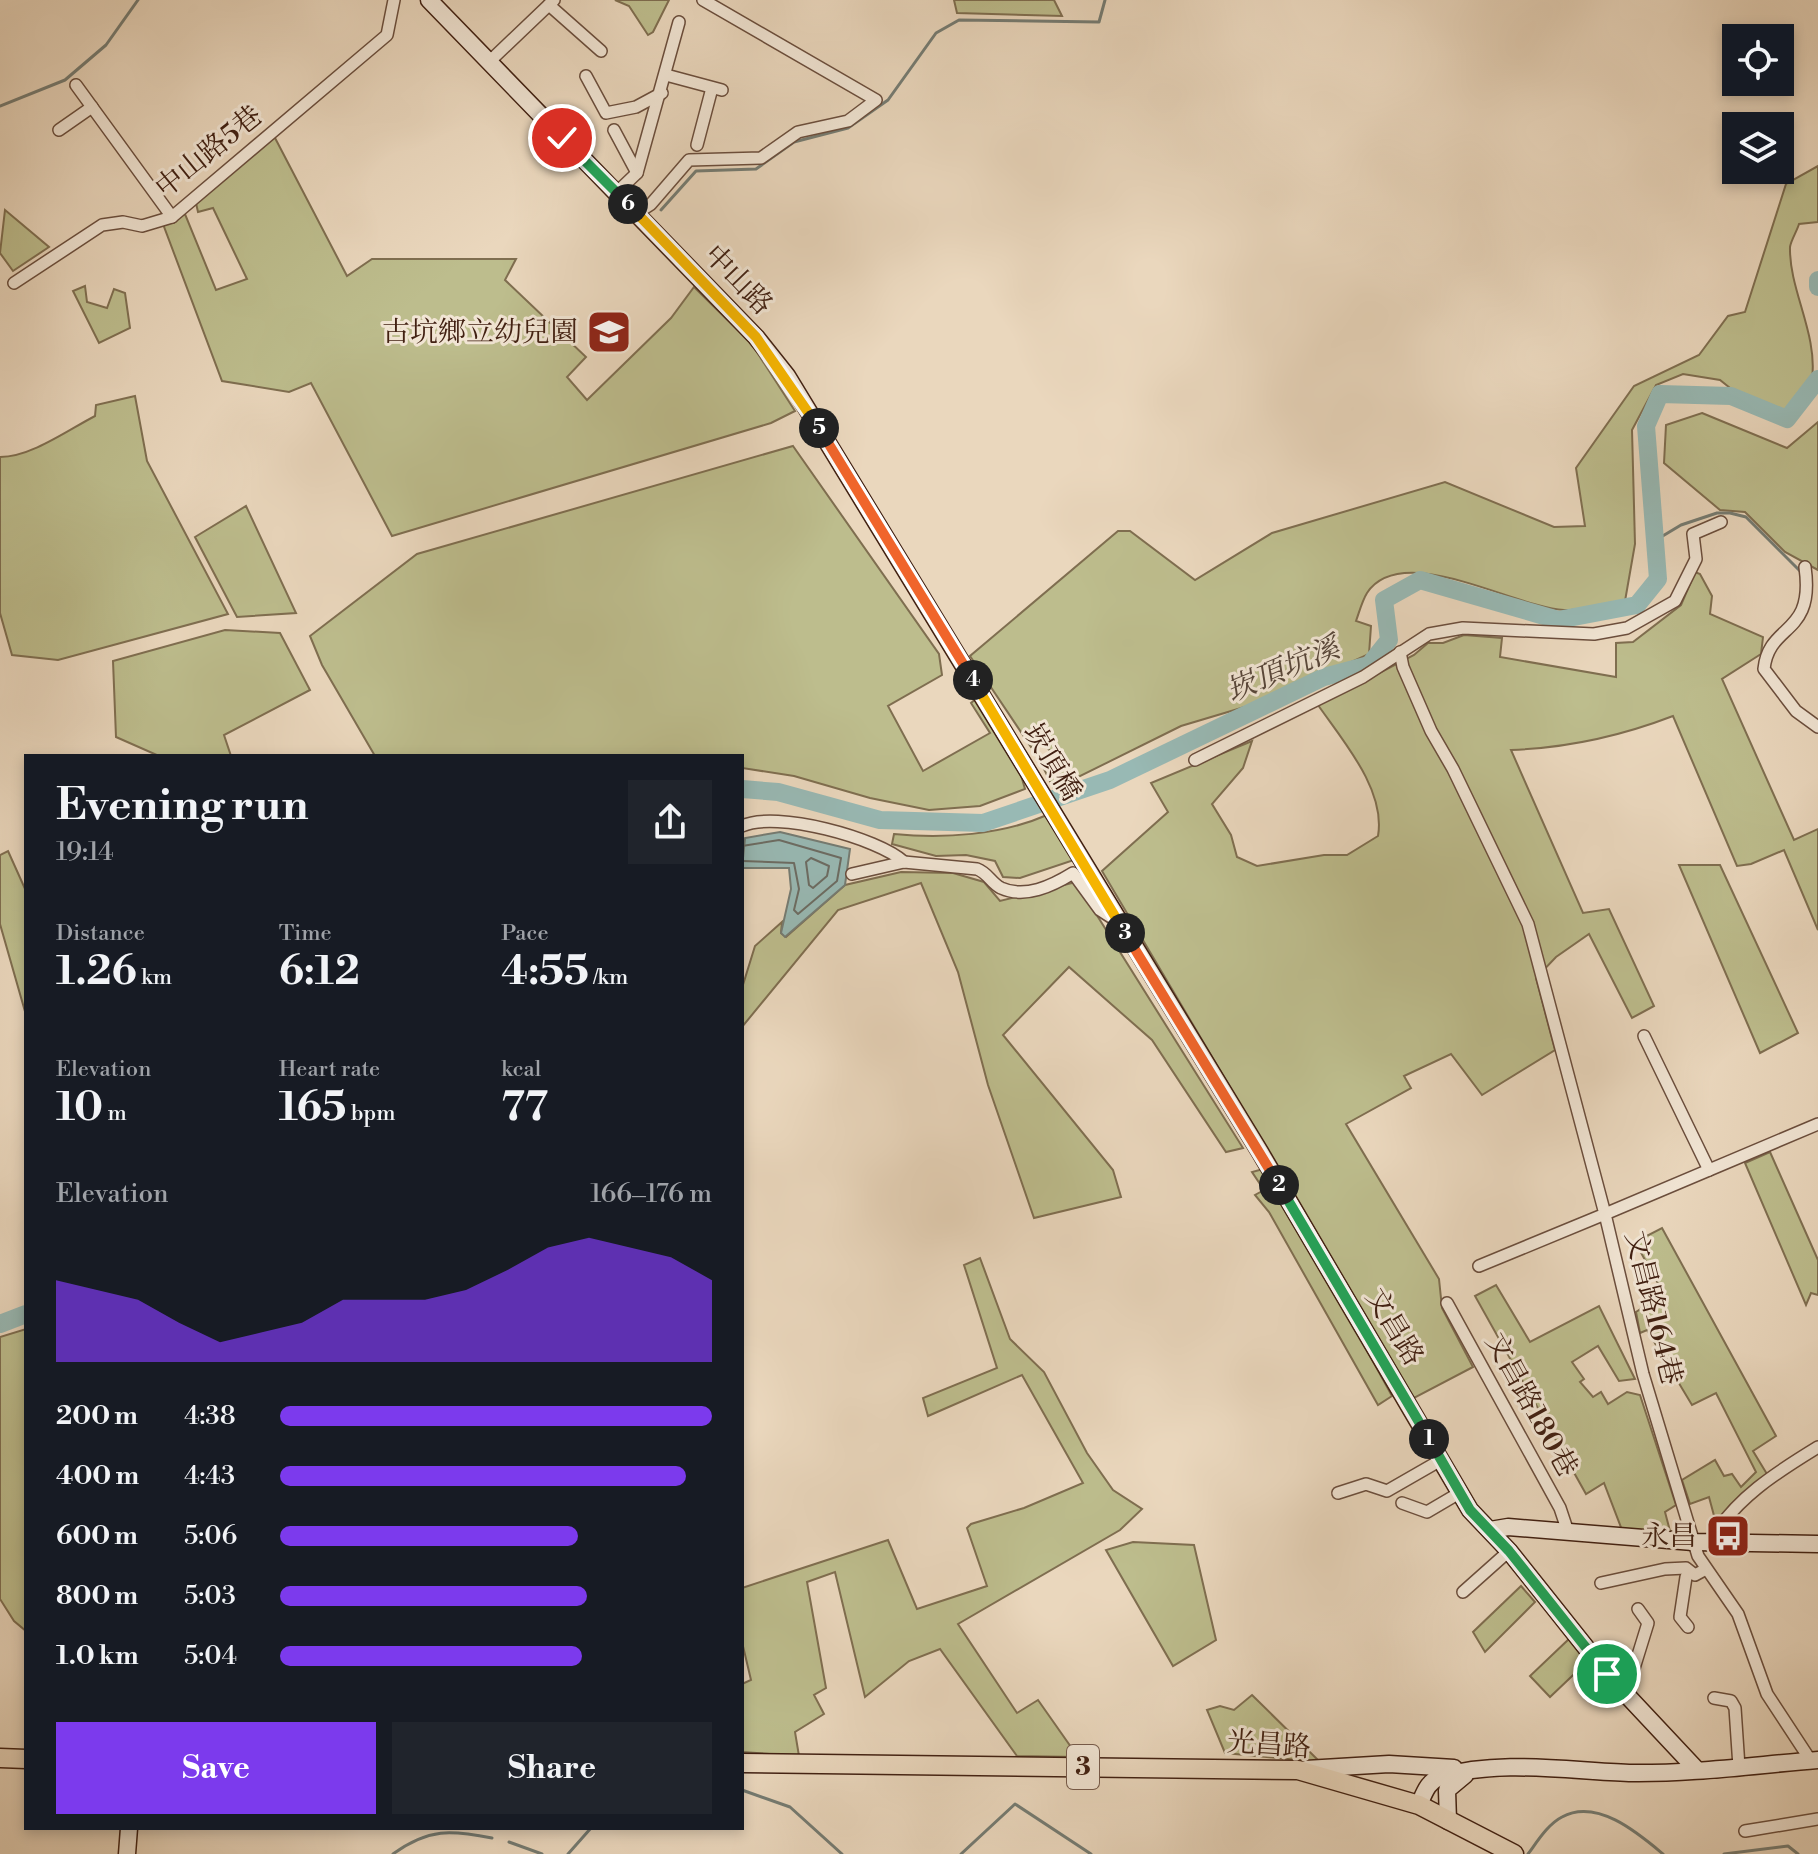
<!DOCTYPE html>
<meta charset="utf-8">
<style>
:root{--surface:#171b24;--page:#20242c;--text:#f1f3f6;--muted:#9ea1a6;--accent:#7c3aed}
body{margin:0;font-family:"Libre Bodoni","Noto Serif TC",serif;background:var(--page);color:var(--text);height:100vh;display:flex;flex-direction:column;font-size:30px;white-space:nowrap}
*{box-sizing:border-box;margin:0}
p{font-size:26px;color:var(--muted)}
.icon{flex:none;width:44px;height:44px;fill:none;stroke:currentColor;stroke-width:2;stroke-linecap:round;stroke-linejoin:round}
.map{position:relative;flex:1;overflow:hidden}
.details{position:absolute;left:24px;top:754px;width:720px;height:1076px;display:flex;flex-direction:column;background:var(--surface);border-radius:0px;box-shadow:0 4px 12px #0003}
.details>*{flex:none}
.fabs{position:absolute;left:1722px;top:24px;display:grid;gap:16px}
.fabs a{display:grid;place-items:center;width:72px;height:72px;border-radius:0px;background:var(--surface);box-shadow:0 4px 12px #0003;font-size:40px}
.pin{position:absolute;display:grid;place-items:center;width:68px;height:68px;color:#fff;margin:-34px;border:4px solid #fff;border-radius:50%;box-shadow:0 2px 8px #0007}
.km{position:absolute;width:40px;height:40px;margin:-20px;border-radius:50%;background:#222;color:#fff;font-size:22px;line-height:40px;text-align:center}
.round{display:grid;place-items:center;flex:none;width:84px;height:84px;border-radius:0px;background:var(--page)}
.head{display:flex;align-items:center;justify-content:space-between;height:136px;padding:0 32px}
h1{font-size:44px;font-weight:800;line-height:60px}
.figures{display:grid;grid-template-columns:repeat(3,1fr);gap:12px;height:136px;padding:8px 32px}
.figures div{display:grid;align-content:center}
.figures b{font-size:40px;font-weight:800}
.figures small{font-size:22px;font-weight:400}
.figures p{font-size:22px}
.chart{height:224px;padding:16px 32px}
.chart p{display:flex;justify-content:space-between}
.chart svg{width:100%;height:144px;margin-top:8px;fill:var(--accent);opacity:.7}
.action{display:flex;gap:16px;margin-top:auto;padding:16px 32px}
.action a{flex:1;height:92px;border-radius:0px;background:var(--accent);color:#fff;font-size:32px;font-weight:800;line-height:92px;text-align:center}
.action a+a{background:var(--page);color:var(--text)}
ul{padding:0 32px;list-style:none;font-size:26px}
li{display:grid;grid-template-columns:128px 96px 1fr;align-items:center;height:60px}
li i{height:20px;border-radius:10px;background:var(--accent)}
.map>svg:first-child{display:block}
.green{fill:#bdbd8d;stroke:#7f6e50;stroke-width:2}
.water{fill:#98b9b4;stroke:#757c73;stroke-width:2}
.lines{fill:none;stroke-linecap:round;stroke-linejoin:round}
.shore{stroke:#6c6c63;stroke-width:2}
.stream{stroke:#757c73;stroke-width:3}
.river{stroke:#98b9b4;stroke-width:18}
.street-casing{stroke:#6b4e3d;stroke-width:14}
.secondary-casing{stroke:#412012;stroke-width:19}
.primary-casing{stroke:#412012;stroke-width:21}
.street{stroke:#f1e5d4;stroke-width:11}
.secondary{stroke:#f1e5d4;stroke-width:16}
.primary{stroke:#ead7bd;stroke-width:18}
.split-1-casing{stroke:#fff;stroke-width:16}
.split-2-casing{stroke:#fff;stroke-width:16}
.split-3-casing{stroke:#fff;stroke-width:16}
.split-4-casing{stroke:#fff;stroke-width:16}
.split-5-casing{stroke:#fff;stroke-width:16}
.split-6-casing{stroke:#fff;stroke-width:16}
.split-7-casing{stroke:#fff;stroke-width:16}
.split-1{stroke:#22a559;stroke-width:10}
.split-2{stroke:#22a559;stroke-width:10}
.split-3{stroke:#f0652b;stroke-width:10}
.split-4{stroke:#f5b400;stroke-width:10}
.split-5{stroke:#f0652b;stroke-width:10}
.split-6{stroke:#f5b400;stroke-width:10}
.split-7{stroke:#22a559;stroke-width:10}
.labels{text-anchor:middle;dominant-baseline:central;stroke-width:6;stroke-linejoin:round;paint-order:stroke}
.shield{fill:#f1e5d4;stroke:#765b4c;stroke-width:2}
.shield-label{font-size:26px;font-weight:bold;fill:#412012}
.street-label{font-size:28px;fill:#412012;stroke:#f1e5d4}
.poi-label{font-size:28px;fill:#412012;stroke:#f1e5d4;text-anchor:end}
.water-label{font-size:30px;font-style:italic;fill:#57463a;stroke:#f1e5d4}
</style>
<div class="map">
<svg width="1818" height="1854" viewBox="0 0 1818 1854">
<rect width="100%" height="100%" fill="#ead7bd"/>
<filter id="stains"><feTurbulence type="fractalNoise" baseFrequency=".0025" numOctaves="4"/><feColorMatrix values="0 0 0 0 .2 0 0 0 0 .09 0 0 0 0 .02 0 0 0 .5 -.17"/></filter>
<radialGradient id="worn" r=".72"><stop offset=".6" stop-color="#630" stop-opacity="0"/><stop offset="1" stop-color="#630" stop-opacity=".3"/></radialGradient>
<!-- green -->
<g class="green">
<polygon points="615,0 669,0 653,32 648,35 629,6"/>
<polygon points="954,0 1054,0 1062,16 957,13"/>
<polygon points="274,136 347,276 372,259 516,259 505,280 586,357 567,377 587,400 671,318 694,287 751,343 795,411 771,423 392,536 311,383 289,392 222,381 163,224 185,214 216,290 247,279 213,208 198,212 196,203"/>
<path d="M1818 166V222L1799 224C1797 231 1791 240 1790 247 1789 290 1818 334 1812 379 1805 391 1793 402 1784 413L1735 392 1720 380 1683 374 1656 385 1632 430 1635 544 1625 601C1606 604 1583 611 1564 610 1516 608 1402 540 1367 593 1362 601 1359 613 1356 621L1371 626 1369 654 1268 700 1181 726 1054 789 1041 763 1053 754 1043 743 1031 747 970 656 1118 531H1130L1195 580 1272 533 1445 482 1554 527 1585 526 1576 468 1634 386 1699 355 1728 316 1745 312 1786 184Z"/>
<polygon points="5,210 49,247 13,271 0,253"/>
<polygon points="85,286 87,302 107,308 114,289 125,293 130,328 99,343 73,291"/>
<path d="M135 396 147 461 228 614 58 660 12 655 0 613V457C31 457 68 430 95 416L96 405Z"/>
<polygon points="1702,413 1787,448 1818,422 1818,570 1785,552 1745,512 1720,510 1664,463 1666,425"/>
<polygon points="793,446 939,654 942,675 888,706 923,771 990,733 971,703 978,697 1018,765 1025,789 980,806 929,810 870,798 794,776 742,768 742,756 375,756 322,665 310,636 417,554"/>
<polygon points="246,506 296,613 237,617 195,537"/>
<path d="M1695 572 1700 574 1712 596 1710 614 1763 637 1761 654 1722 679 1794 840 1818 829V930L1784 850 1751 864 1737 866 1673 716C1621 736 1566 748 1511 750L1583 913 1609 909 1654 1006 1632 1018 1589 934 1556 957 1536 978 1555 1050 1482 1095 1451 1054 1404 1076 1411 1088 1346 1124 1439 1279 1442 1308 1473 1367 1414 1398 1102 871 1168 812 1151 783 1252 741 1243 768 1212 804 1231 835 1237 857 1257 866 1324 855H1347L1378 836C1386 790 1343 741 1318 705L1414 655 1428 643H1443L1464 635 1502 638 1500 657 1616 677V643L1633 642 1681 605Z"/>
<polygon points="225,630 280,633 310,690 224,735 231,756 159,756 116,737 113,661"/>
<path d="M1047 815 1077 859 1020 878 1003 877 995 861 966 855 936 856 892 844 894 834C943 839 1002 835 1047 815Z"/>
<polygon points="8,851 26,891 26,1015 0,924 0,855"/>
<polygon points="1679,865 1720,865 1798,1033 1760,1053"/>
<polygon points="901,872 953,873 984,882 1000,901 1076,882 1243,1148 1226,1152 1152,1040 1069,967 1003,1035 1113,1170 1121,1197 1034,1218 988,1085 958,972 921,883 838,910 742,1027 742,988 755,946 782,922 781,933 786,937 845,885"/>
<polygon points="1770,1152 1818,1260 1818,1295 1811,1293 1806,1305 1745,1163"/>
<polygon points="1267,1168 1392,1396 1378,1405 1269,1212 1255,1195 1264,1190 1252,1172"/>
<polygon points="1662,1228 1776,1436 1753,1451 1767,1474 1716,1523 1709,1497 1690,1504 1682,1480 1715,1460 1724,1476 1732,1474 1741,1487 1756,1472 1716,1393 1692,1405 1647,1330 1640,1333 1636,1312 1664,1294 1635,1242"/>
<polygon points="980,1258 1010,1339 1044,1372 1087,1453 1113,1490 1142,1509 1120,1530 958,1624 1017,1713 1038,1700 1078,1757 1017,1756 940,1649 909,1661 865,1697 835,1572 807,1582 826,1688 814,1695 824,1714 795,1732 799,1756 742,1752 742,1684 751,1680 742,1642 742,1588 888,1540 917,1609 987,1586 967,1528 971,1524 1024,1508 1083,1483 1022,1375 928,1416 923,1398 997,1368 964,1265"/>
<polygon points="1496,1285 1530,1342 1599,1306 1635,1379 1619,1381 1598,1346 1572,1362 1584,1379 1580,1382 1593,1397 1601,1392 1608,1404 1627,1392 1640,1395 1676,1505 1665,1512 1670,1531 1680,1531 1681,1535 1622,1530 1604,1483 1586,1494 1475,1296"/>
<polygon points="26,1329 26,1631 14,1621 0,1599 0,1337"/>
<polygon points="1133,1542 1194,1545 1216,1640 1173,1666 1106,1550"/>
<polygon points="1521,1586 1535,1602 1485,1652 1473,1632"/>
<polygon points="1570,1638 1590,1659 1550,1697 1530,1676"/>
<polygon points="1252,1695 1320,1762 1225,1753 1207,1710 1220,1706 1234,1710"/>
</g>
<!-- water -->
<polygon class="water" points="780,832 850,849 845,885 785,937 781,933 791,889 789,868 742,868 745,838"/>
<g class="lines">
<!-- shore -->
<g class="shore">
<polyline points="742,846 779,840 841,858 837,881 798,914 794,910 799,889 794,863 742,861"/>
<polygon points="811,858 829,866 827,876 813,888 809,885 806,862"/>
</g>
<!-- stream -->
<g class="stream">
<polyline points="0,106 65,80 106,45 138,0"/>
<polyline points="661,210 696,171 756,169 794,142 848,128 888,100 936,33 959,20 1099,22 1105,0"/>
<polyline points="1656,540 1681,525 1717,513 1730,513 1746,517 1802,573"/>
<polyline points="742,1790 790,1807 842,1854"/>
<polyline points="509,1842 542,1854"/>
<path d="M393 1854C429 1828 451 1830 492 1838"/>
<polyline points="568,1854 591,1828"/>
<polyline points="961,1854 1015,1804 1091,1854"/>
<path d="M1528 1854C1537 1842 1548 1824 1562 1817 1597 1798 1638 1833 1663 1854"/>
<polyline points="1724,1854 1788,1846 1798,1854"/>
</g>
<!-- river -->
<g class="river">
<polyline points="1818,280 1818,287"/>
<polyline points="742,789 778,792 880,820 983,823 1110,780 1324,677 1369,665 1389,640 1384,600 1420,580 1558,620 1637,605 1658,579 1646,426 1660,394 1731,396 1787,419 1818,379"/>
<polyline points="0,1324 26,1314"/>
</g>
<!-- street casing -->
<g class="street-casing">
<g id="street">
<polyline points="549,5 601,51"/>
<polyline points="490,61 554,0"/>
<polyline points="666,75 722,90"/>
<polyline points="586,76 606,113 636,107 662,93"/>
<polyline points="76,85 172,217"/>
<polyline points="59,130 92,107"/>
<polyline points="614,130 637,173"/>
<polyline points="697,145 712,88"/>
<polyline points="616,193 637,173 679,22"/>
<polyline points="637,213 651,204 689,160 761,158 798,132 848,121 876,100 703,0"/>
<polyline points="14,283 102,225 123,222 142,226 172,217 387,35 394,0"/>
<path d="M1805 567C1815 637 1769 622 1764 669L1796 711 1818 727"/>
<polyline points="1400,652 1403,667 1431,731 1453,769 1528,924 1605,1214 1479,1266"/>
<polyline points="1195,760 1363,677 1429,634 1463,628 1594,634 1627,628 1675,601 1696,559 1693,534 1721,522"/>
<path d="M742 826C776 810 878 838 904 862"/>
<path d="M852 874 904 862 977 869C988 873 991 883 1001 888 1025 899 1052 886 1073 873L1100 910 1117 921"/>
<polyline points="1644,1036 1709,1170"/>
<polyline points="1447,1303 1560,1508 1568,1532"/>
<polyline points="1338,1493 1366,1484 1387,1491 1441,1460"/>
<polyline points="1402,1503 1427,1512 1461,1492"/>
<path d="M1710 1542C1734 1499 1777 1472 1818 1447"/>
<polyline points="1601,1583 1665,1569 1686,1568 1695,1575 1706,1569"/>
<polyline points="1463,1592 1509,1551"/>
<polyline points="1688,1627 1680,1617 1686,1577 1689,1574"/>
<polyline points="1626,1694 1648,1623 1638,1609"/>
<polyline points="1714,1698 1731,1701 1735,1708 1739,1767"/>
<polyline points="1811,1761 1767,1694 1738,1614 1698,1556 1643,1374 1605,1214 1818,1124"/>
<polyline points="1745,1831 1818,1819"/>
</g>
</g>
<!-- secondary casing -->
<g class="secondary-casing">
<g id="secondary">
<polyline points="429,0 756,337 787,376 1260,1152 1470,1510 1509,1551 1607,1674 1697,1770"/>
<polyline points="1490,1530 1508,1527 1693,1542 1818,1544"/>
<polyline points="1306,1769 1389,1764 1454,1768"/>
<path d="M1419 1805C1424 1794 1427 1782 1440 1777 1499 1759 1568 1771 1629 1773 1692 1774 1755 1765 1818 1760"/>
<polyline points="1448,1821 1447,1790 1465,1775"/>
<polyline points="127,1854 129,1828"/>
</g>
</g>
<!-- primary casing -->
<g class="primary-casing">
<g id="primary">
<polyline points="0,1758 26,1759"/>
<polyline points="742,1763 1298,1770 1419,1805 1514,1854"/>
</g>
</g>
<!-- street -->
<use href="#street" class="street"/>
<!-- secondary -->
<use href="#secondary" class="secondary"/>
<!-- primary -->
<use href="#primary" class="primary"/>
</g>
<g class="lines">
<!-- split-1 casing -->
<g class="split-1-casing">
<polyline id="split-1" points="1429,1439 1470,1510 1509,1551 1607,1674"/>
</g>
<!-- split-2 casing -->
<g class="split-2-casing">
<polyline id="split-2" points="1279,1185 1429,1439"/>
</g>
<!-- split-3 casing -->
<g class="split-3-casing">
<polyline id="split-3" points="1125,933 1279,1185"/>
</g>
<!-- split-4 casing -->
<g class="split-4-casing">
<polyline id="split-4" points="973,680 1125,933"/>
</g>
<!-- split-5 casing -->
<g class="split-5-casing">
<polyline id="split-5" points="819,428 973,680"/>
</g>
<!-- split-6 casing -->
<g class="split-6-casing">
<polyline id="split-6" points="628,204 756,337 819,428"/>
</g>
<!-- split-7 casing -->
<g class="split-7-casing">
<polyline id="split-7" points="562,138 628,204"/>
</g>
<!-- split-1 -->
<use href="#split-1" class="split-1"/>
<!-- split-2 -->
<use href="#split-2" class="split-2"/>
<!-- split-3 -->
<use href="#split-3" class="split-3"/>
<!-- split-4 -->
<use href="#split-4" class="split-4"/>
<!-- split-5 -->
<use href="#split-5" class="split-5"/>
<!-- split-6 -->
<use href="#split-6" class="split-6"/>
<!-- split-7 -->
<use href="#split-7" class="split-7"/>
</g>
<!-- icons -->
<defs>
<g id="school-square" transform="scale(2.3)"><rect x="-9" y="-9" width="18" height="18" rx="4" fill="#8f2418" stroke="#f1e5d4"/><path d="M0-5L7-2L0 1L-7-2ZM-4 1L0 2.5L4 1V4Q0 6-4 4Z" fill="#fff"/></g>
<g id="bus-square" transform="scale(2.3)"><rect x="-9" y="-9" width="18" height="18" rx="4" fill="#8f2418" stroke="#f1e5d4"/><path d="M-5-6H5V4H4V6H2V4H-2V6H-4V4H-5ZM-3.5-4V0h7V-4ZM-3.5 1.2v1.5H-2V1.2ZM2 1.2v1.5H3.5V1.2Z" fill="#fff"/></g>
</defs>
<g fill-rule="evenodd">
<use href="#school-square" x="609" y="332"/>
<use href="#bus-square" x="1728" y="1536"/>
</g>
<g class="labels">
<!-- shield labels -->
<rect class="shield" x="1067" y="1745" width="32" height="44" rx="6"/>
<g class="shield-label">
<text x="1083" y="1767">3</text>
</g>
<!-- street labels -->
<g class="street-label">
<text transform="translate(209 152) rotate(-39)">中山路5巷</text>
<text transform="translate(738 280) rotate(46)">中山路</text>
<text transform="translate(1052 762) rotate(59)">崁頂橋</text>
<text transform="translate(1653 1308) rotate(76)">文昌路164巷</text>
<text transform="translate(1394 1327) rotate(59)">文昌路</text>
<text transform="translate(1531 1405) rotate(61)">文昌路180巷</text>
<text transform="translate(1269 1745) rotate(4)">光昌路</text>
</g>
<!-- poi labels -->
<g class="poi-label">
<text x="578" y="332">古坑鄉立幼兒園</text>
<text x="1697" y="1536">永昌</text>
</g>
<!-- water labels -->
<g class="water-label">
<text transform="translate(1283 670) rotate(-23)">崁頂坑溪</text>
</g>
</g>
<rect width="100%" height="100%" filter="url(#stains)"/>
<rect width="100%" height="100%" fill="url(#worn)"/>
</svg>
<div class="fabs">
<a><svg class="icon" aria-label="locate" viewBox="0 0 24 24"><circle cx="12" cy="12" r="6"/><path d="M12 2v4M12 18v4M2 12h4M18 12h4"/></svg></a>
<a><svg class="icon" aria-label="layers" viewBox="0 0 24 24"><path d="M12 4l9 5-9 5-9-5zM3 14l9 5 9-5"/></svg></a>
</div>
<div class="pin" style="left:1607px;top:1674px;background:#1e9e55"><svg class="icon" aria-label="arrive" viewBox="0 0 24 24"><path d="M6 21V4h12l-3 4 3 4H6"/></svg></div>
<div class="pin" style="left:562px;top:138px;background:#d93025"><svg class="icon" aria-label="check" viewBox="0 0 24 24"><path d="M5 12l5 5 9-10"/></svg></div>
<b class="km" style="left:1429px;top:1439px">1</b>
<b class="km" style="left:1279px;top:1185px">2</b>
<b class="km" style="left:1125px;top:933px">3</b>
<b class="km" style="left:973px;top:680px">4</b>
<b class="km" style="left:819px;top:428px">5</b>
<b class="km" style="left:628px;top:204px">6</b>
<section class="details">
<div class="head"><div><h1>Evening run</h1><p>19:14</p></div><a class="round"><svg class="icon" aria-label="share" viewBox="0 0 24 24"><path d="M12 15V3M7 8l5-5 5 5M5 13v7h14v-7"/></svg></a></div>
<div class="figures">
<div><p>Distance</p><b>1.26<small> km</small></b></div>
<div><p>Time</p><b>6:12</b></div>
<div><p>Pace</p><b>4:55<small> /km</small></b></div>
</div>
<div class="figures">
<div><p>Elevation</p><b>10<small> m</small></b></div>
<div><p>Heart rate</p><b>165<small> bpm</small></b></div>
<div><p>kcal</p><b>77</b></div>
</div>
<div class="chart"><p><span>Elevation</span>166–176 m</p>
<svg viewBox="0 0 160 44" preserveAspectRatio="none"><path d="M0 44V19L10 22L20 25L30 32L40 38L50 35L60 32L70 25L80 25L90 25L100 22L110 16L120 9L130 6L140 9L150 12L160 19V44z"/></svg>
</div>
<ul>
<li><b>200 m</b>4:38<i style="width:100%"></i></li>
<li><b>400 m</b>4:43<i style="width:94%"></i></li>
<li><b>600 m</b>5:06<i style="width:69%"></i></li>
<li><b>800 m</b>5:03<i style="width:71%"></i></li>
<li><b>1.0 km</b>5:04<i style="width:70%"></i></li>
</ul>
<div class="action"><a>Save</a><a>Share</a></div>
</section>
</div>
